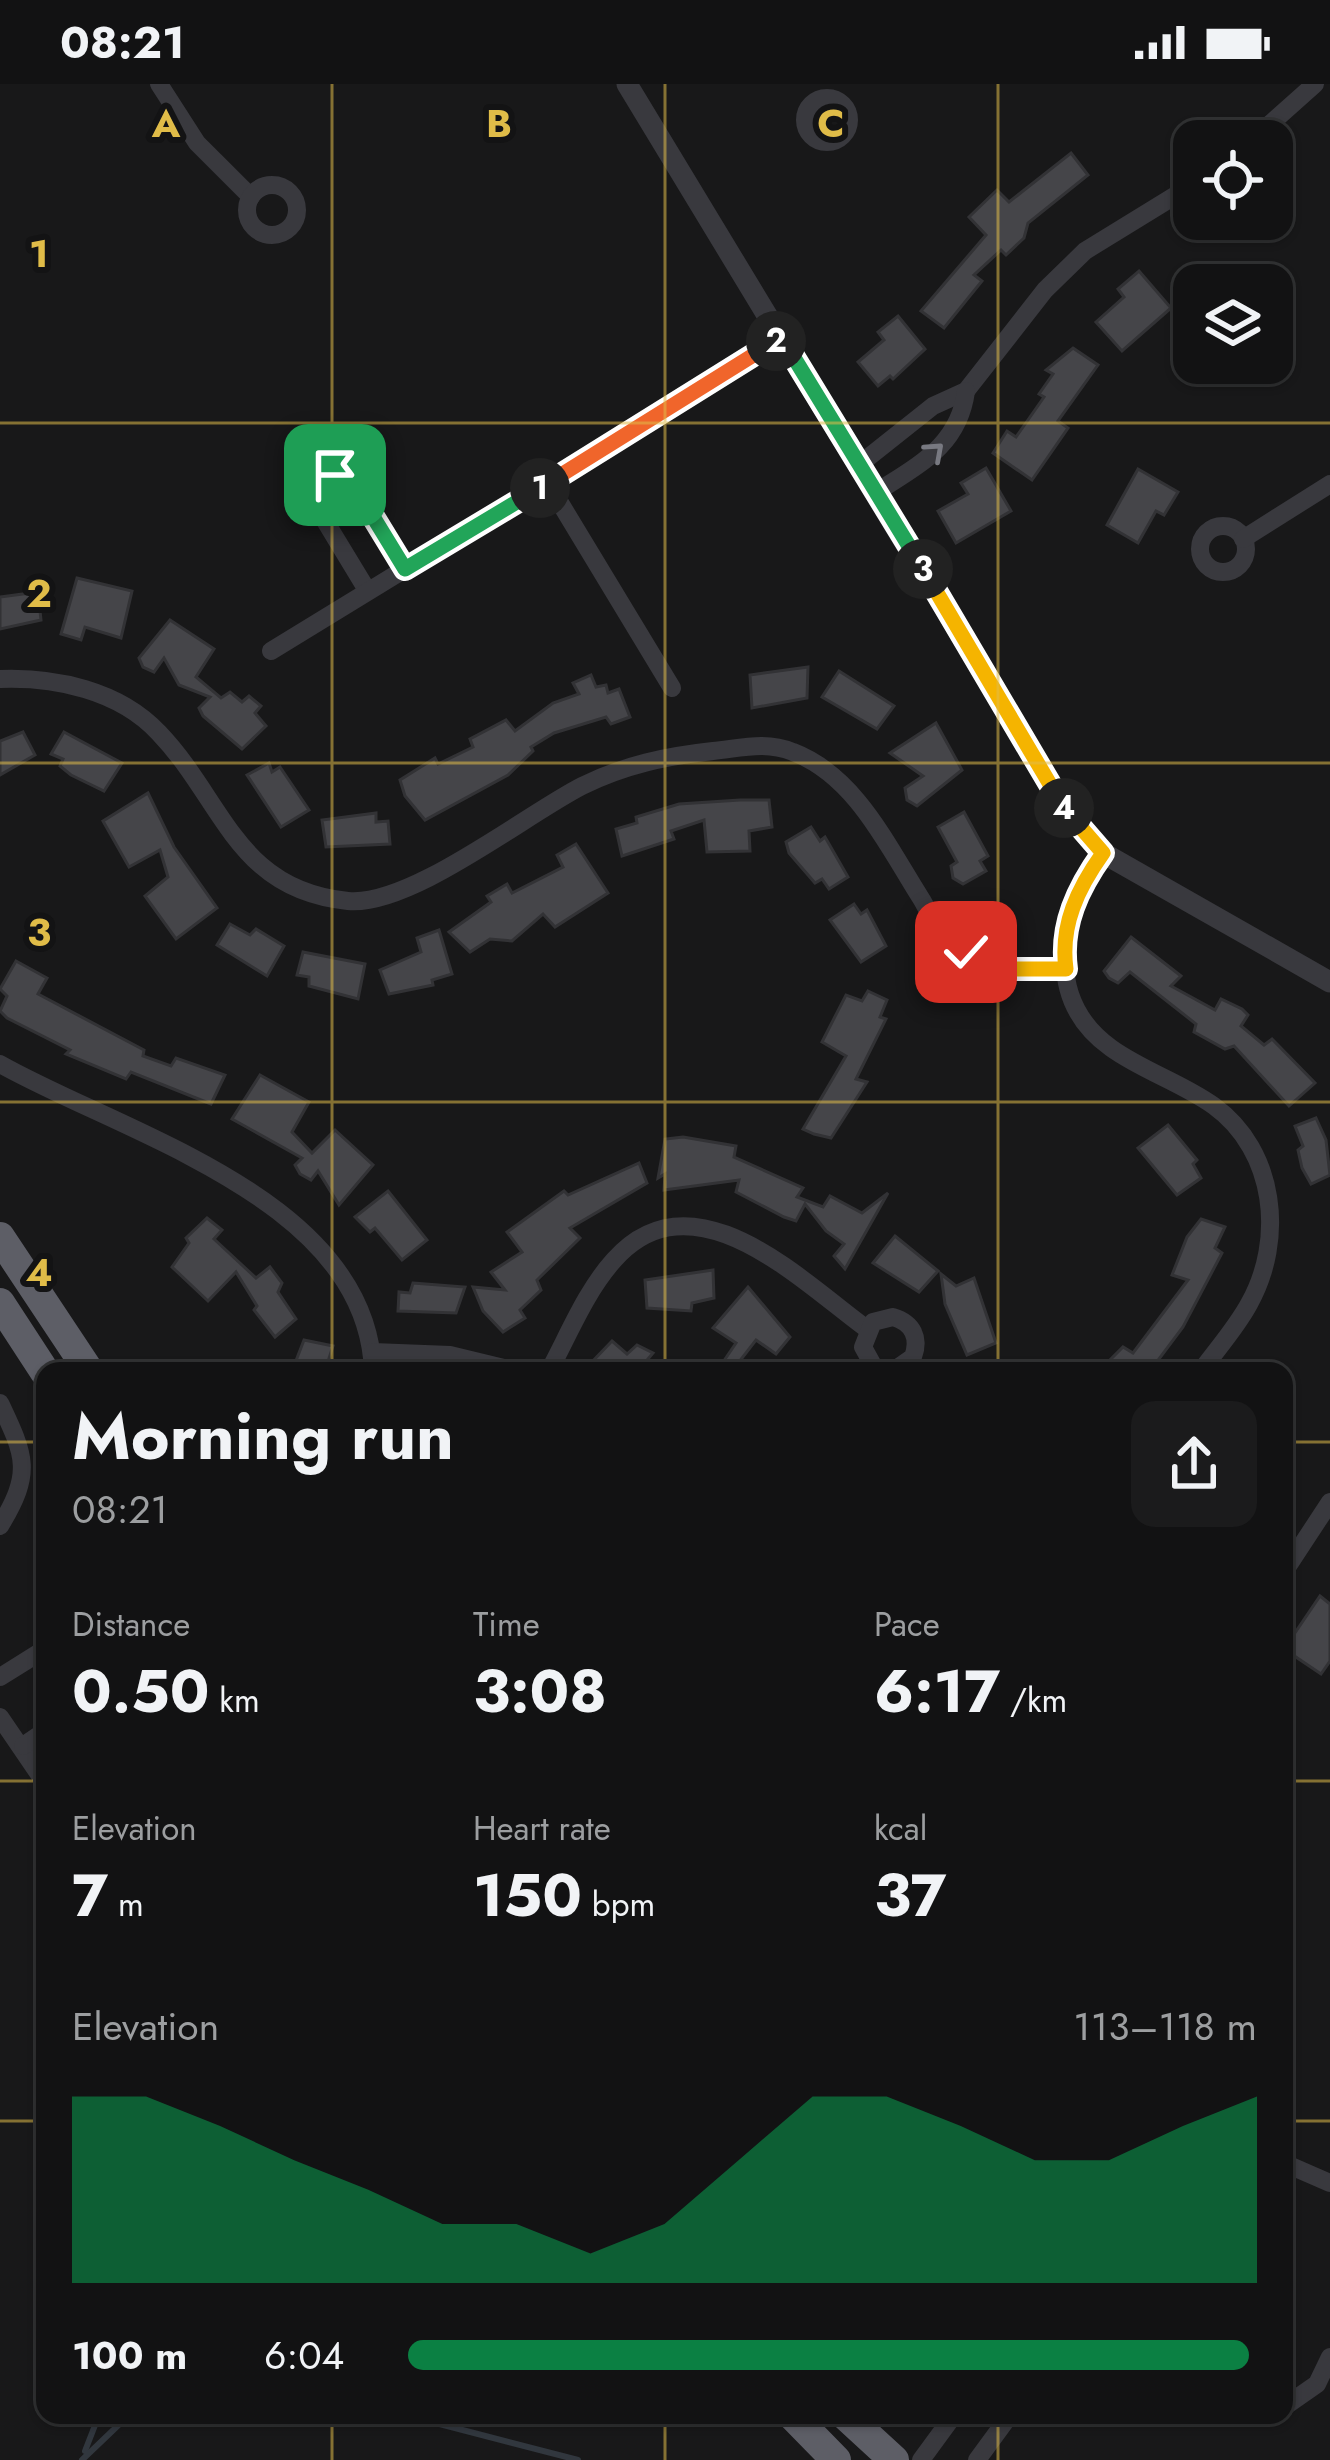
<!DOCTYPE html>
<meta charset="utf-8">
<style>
:root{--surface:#121213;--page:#1b1b1c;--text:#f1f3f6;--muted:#9c9ea0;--line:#313233;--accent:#0b8043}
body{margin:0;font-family:Jost,sans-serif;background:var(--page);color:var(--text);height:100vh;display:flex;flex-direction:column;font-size:45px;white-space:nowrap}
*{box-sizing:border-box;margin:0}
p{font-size:39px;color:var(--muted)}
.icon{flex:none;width:66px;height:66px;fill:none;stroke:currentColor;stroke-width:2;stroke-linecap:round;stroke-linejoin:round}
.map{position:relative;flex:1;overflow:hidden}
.details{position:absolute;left:36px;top:1278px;width:1257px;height:1062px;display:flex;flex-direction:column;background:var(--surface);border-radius:24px;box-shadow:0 3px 9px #0004,0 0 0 3px var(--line)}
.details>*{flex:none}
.controls{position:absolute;left:1173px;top:36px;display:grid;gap:24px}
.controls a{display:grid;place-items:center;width:120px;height:120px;border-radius:24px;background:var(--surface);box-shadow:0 3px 9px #0004,0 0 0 3px var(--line);font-size:60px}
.pin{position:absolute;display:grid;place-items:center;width:102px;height:102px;color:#fff;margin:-51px;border-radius:24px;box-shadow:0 6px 18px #0006}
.km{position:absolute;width:60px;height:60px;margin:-30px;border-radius:50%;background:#222;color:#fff;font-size:33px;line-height:60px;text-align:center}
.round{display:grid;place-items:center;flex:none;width:126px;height:126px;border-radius:24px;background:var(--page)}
.head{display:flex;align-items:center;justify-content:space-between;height:204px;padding:0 36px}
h1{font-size:66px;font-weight:700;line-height:90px}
.figures{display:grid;grid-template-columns:repeat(3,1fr);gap:18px;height:204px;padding:12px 36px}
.figures div{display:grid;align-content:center}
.figures b{font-size:60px;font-weight:700}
.figures small{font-size:33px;font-weight:400}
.figures p{font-size:33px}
.chart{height:336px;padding:24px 36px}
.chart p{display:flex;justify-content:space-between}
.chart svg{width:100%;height:216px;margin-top:12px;fill:var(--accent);opacity:.7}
ul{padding:0 36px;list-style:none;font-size:39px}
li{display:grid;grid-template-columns:192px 144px 1fr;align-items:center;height:90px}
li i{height:30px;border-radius:15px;background:var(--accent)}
.status{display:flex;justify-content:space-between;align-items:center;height:84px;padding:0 60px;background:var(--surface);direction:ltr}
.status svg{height:33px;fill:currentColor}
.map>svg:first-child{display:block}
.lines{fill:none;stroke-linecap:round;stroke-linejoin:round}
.stream{stroke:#31373e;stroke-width:6}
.building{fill:#454549;stroke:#323235;stroke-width:3}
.minor{stroke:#39393e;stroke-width:18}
.tertiary{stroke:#39393e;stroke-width:21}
.trunk{stroke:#5d5e66;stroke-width:30}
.oneway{stroke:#787981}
.split-1-casing{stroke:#fff;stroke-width:24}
.split-2-casing{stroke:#fff;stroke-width:24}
.split-3-casing{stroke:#fff;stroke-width:24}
.split-4-casing{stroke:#fff;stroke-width:24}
.split-5-casing{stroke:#fff;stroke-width:24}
.split-1{stroke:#22a559;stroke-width:15}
.split-2{stroke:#f0652b;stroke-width:15}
.split-3{stroke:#22a559;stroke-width:15}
.split-4{stroke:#f5b400;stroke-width:15}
.split-5{stroke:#f5b400;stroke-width:15}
.grid{fill:none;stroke:#e0bc48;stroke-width:3;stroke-opacity:0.55}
.grid-label{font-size:39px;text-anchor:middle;font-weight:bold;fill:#e0bc48;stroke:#131314;stroke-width:12;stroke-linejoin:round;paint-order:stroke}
</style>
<div class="status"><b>08:21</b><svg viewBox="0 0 49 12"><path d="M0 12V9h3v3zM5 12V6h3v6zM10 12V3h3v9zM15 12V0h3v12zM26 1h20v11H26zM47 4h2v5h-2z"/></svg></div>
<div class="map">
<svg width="1330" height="2376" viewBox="0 0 1330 2376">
<rect width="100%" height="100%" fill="#181819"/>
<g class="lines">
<!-- stream -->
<g class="stream">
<polyline points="405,2331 578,2376"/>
<polyline points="85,2367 99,2331"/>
<polyline points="82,2376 129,2331"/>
</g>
</g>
<!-- building -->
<g class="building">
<polygon points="1071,69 1088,91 1028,139 1024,154 1006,171 1001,166 974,191 982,197 944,244 921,227 986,151 969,133 997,106 1009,118"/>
<polygon points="1139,187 1171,224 1122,267 1096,238 1124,213 1118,205"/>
<polygon points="898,232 925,265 893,295 890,292 878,302 858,278 884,256 878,248"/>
<polygon points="1073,264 1098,281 1058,337 1068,344 1032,396 993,369 1007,347 1016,353 1044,313 1039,310 1053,290 1046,286"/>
<polygon points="986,384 1011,427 956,459 938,427 968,410 961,399"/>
<polygon points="1138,385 1178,408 1164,431 1156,427 1138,459 1107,441"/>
<polygon points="77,494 132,507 121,554 85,543 81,556 61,550"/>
<polygon points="38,508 41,536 0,545 0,513"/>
<polygon points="170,536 214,565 196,593 221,614 230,608 242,618 249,612 261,622 255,629 266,642 242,665 203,632 199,624 210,613 179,601 164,574 154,588 143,583 139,574"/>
<polygon points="808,583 807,614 752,624 750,591"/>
<polygon points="839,587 894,622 877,645 822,613"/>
<polygon points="591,591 596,603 606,601 608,609 619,605 630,633 611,640 606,633 554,649 531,663 533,667 508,691 425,736 405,712 400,696 435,674 438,680 473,663 470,655 506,636 515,647 553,619 579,610 573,599"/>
<polygon points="936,639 962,686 917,722 907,716 905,704 923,692 890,669"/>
<polygon points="23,648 35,671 0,691 0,657"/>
<polygon points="64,648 122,679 104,707 71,691 60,682 63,675 51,670"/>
<polygon points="269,679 272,688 280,683 309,726 281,743 247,691"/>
<polygon points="148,709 174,763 217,824 176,855 145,812 168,793 160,766 129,783 103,737"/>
<polygon points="740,716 769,716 772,743 749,747 750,767 707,768 704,736 671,747 674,755 622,772 616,745 637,739 636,733 679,720"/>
<polygon points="964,728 988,772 980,777 986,787 963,800 953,794 951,782 957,778 938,743"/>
<polygon points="376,729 376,738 388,737 390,760 326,763 322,736"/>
<polygon points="811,743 820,757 825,753 848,793 829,805 822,795 815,799 789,769 786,758"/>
<polygon points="576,760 608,809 555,843 543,830 512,857 490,855 470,868 449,848 491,818 487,812 507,800 512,809 563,783 557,771"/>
<polygon points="854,820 861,830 867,826 886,862 861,878 830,836"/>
<polygon points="230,840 250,851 256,845 284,862 267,892 217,861"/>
<polygon points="439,846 452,890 432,896 433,901 389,910 380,886 421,868 417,854"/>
<polygon points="1131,853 1181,892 1171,902 1215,926 1221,915 1242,925 1248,931 1241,942 1264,961 1272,955 1315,999 1289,1022 1234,962 1225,965 1194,948 1196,940 1130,888 1118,899 1109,894 1104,887"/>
<polygon points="303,868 365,880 358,915 309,902 309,893 297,891"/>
<polygon points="16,877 47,894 38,910 144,966 143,972 171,982 176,974 225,991 211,1020 131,988 126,995 66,970 70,966 7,934 0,927 7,912 0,905"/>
<polygon points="868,907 887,916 880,933 886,935 856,995 867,998 831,1054 814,1050 803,1045 846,972 822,958 846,911 862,917"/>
<polygon points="260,991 309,1018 292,1048 312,1069 335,1046 373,1081 339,1121 318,1087 311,1096 300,1090 295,1081 302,1074 232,1035"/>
<polygon points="1316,1034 1326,1056 1330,1091 1311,1100 1302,1084 1298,1066 1303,1062 1295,1042"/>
<polygon points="1168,1041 1197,1076 1193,1080 1201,1094 1177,1111 1138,1064"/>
<polygon points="683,1053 736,1062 734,1073 803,1104 797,1113 823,1123 830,1112 862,1129 888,1109 845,1185 834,1172 844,1160 826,1147 805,1120 796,1137 784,1133 736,1108 739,1096 664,1106 665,1090 658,1094 665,1055"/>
<polygon points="639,1079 647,1099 570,1144 580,1154 537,1196 541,1206 520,1226 525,1234 503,1248 483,1227 473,1203 505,1206 491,1188 522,1168 507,1148 564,1107 568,1111"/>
<polygon points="388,1107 427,1156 402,1176 375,1144 370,1148 355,1133"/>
<polygon points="207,1134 222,1146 214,1155 256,1194 270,1183 282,1199 278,1208 296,1235 275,1253 254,1226 257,1222 236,1188 208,1217 172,1183 189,1159 186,1154"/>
<polygon points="1201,1135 1225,1143 1215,1164 1222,1169 1183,1243 1150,1287 1099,1287 1123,1263 1133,1269 1188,1196 1172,1191 1187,1153"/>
<polygon points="895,1152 938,1187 919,1208 873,1179"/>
<polygon points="713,1186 714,1214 692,1219 691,1227 647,1224 645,1196"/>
<polygon points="941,1190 956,1202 974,1194 996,1259 967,1271 945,1220"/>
<polygon points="413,1199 465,1203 456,1229 398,1227 399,1208 410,1209"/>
<polygon points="748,1203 790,1253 776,1270 756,1256 732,1287 717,1287 736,1259 713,1244"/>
<polygon points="304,1256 333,1262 325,1287 292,1287"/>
<polygon points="612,1257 627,1270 637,1261 653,1269 638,1287 598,1287 589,1281"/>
<polygon points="1320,1512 1330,1520 1330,1577 1321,1590 1284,1565"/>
</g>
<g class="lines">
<!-- minor -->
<g class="minor">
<polyline points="159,0 197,59 251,113"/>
<circle cx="827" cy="36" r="22"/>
<polyline points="1251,57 1315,0"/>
<circle cx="272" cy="126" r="25"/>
<polyline points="860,380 933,322 966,307 1045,206 1085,167 1194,100"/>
<polyline points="548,399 672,604"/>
<path d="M877 408C920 380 959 361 966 307"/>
<circle cx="1223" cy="465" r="23"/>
<polyline points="1243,455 1330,400"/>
<polyline points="367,506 313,417 314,402 325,392 351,398 405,485"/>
<polyline points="271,567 782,254"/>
<path d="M0 595C55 593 119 606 159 649 224 717 236 806 348 817 410 823 525 731 582 702 624 681 667 672 713 667 742 664 766 657 793 668 856 692 888 763 922 816 930 830 940 852 952 861 985 887 1027 887 1066 885"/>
<path d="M1103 769C1062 828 1040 913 1111 964 1143 987 1182 999 1214 1022 1276 1067 1285 1156 1249 1220 1236 1244 1217 1265 1201 1287"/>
<path d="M0 980C124 1050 367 1115 373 1287"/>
<polyline points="373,1268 450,1271 516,1287"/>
<path d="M549 1287C569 1250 586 1207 614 1176 693 1087 800 1196 867 1245"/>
<path d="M891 1287 874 1283 863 1263 873 1238 893 1233C913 1239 920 1254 913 1273L893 1287"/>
<path d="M0 1319C25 1372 33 1388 0 1442"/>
<polyline points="1284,1488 1330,1418"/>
<polyline points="0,1593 45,1565"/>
<polyline points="0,1633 45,1699"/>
<polyline points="23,1662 45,1647"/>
<polyline points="1284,2079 1330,2099"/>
<polyline points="1284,2323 1317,2300 1330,2273"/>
<polyline points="1150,2331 1203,2331"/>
<polyline points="921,2376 954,2331"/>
<polyline points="977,2376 1010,2331"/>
</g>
<!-- tertiary -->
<polyline class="tertiary" points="627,0 1072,735 1103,769 1330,898"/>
<!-- trunk -->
<g class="trunk">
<polyline points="0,1153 89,1287"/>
<polyline points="0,1219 45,1288"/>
<polyline points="792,2331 836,2376"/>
<polyline points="845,2331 894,2376"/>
</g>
</g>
<!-- one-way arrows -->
<defs><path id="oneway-chevron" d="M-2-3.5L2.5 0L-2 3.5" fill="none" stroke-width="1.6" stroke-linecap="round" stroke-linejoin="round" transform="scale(3)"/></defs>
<use class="oneway" href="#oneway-chevron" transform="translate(935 367) rotate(-42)"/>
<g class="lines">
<!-- split-1 casing -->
<g class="split-1-casing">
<polyline id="split-1" points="335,391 358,408 405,485 540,404"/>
</g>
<!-- split-2 casing -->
<g class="split-2-casing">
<polyline id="split-2" points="540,404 776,257"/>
</g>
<!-- split-3 casing -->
<g class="split-3-casing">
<polyline id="split-3" points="776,257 782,254 923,485"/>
</g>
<!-- split-4 casing -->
<g class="split-4-casing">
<polyline id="split-4" points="923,485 1064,724"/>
</g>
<!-- split-5 casing -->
<g class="split-5-casing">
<path id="split-5" d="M966 868 1009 885H1066C1060 841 1078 804 1103 769L1064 724"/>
</g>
<!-- split-1 -->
<use href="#split-1" class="split-1"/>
<!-- split-2 -->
<use href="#split-2" class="split-2"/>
<!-- split-3 -->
<use href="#split-3" class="split-3"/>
<!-- split-4 -->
<use href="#split-4" class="split-4"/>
<!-- split-5 -->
<use href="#split-5" class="split-5"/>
</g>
<!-- grid -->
<path class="grid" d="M332 0V1287M665 0V1287M998 0V1287M0 339H1330M0 679H1330M0 1018H1330M0 1358H45M1284 1358H1330M0 1697H45M1284 1697H1330M0 2037H45M1284 2037H1330M332 2331V2376M665 2331V2376M998 2331V2376"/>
<g class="grid-label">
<text x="166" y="53">A</text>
<text x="499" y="53">B</text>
<text x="831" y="53">C</text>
<text x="39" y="183">1</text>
<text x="39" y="523">2</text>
<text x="39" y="862">3</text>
<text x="39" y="1202">4</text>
</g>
</svg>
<div class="controls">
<a><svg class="icon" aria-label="locate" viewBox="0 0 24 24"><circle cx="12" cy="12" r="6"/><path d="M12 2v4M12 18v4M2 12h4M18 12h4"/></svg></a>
<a><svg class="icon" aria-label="layers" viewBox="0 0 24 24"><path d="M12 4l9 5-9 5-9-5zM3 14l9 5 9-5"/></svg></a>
</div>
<div class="pin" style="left:335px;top:391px;background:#1e9e55"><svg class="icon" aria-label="arrive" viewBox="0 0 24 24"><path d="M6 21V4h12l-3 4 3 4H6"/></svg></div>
<div class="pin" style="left:966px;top:868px;background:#d93025"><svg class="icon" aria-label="check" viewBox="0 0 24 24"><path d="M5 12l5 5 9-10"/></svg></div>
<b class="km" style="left:540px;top:404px">1</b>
<b class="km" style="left:776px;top:257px">2</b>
<b class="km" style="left:923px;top:485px">3</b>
<b class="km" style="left:1064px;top:724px">4</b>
<section class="details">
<div class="head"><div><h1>Morning run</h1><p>08:21</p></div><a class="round"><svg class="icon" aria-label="share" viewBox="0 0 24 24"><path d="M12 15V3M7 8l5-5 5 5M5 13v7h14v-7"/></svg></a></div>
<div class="figures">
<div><p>Distance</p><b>0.50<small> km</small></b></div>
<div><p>Time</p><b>3:08</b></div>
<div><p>Pace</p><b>6:17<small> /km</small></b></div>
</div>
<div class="figures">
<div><p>Elevation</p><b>7<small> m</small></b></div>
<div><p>Heart rate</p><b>150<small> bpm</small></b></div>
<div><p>kcal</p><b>37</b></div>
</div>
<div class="chart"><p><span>Elevation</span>113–118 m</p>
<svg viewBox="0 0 160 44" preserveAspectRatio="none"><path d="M0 44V6L10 6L20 12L30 19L40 25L50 32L60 32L70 38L80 32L90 19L100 6L110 6L120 12L130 19L140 19L150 12L160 6V44z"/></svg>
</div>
<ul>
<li><b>100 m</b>6:04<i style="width:99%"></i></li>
</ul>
</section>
</div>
